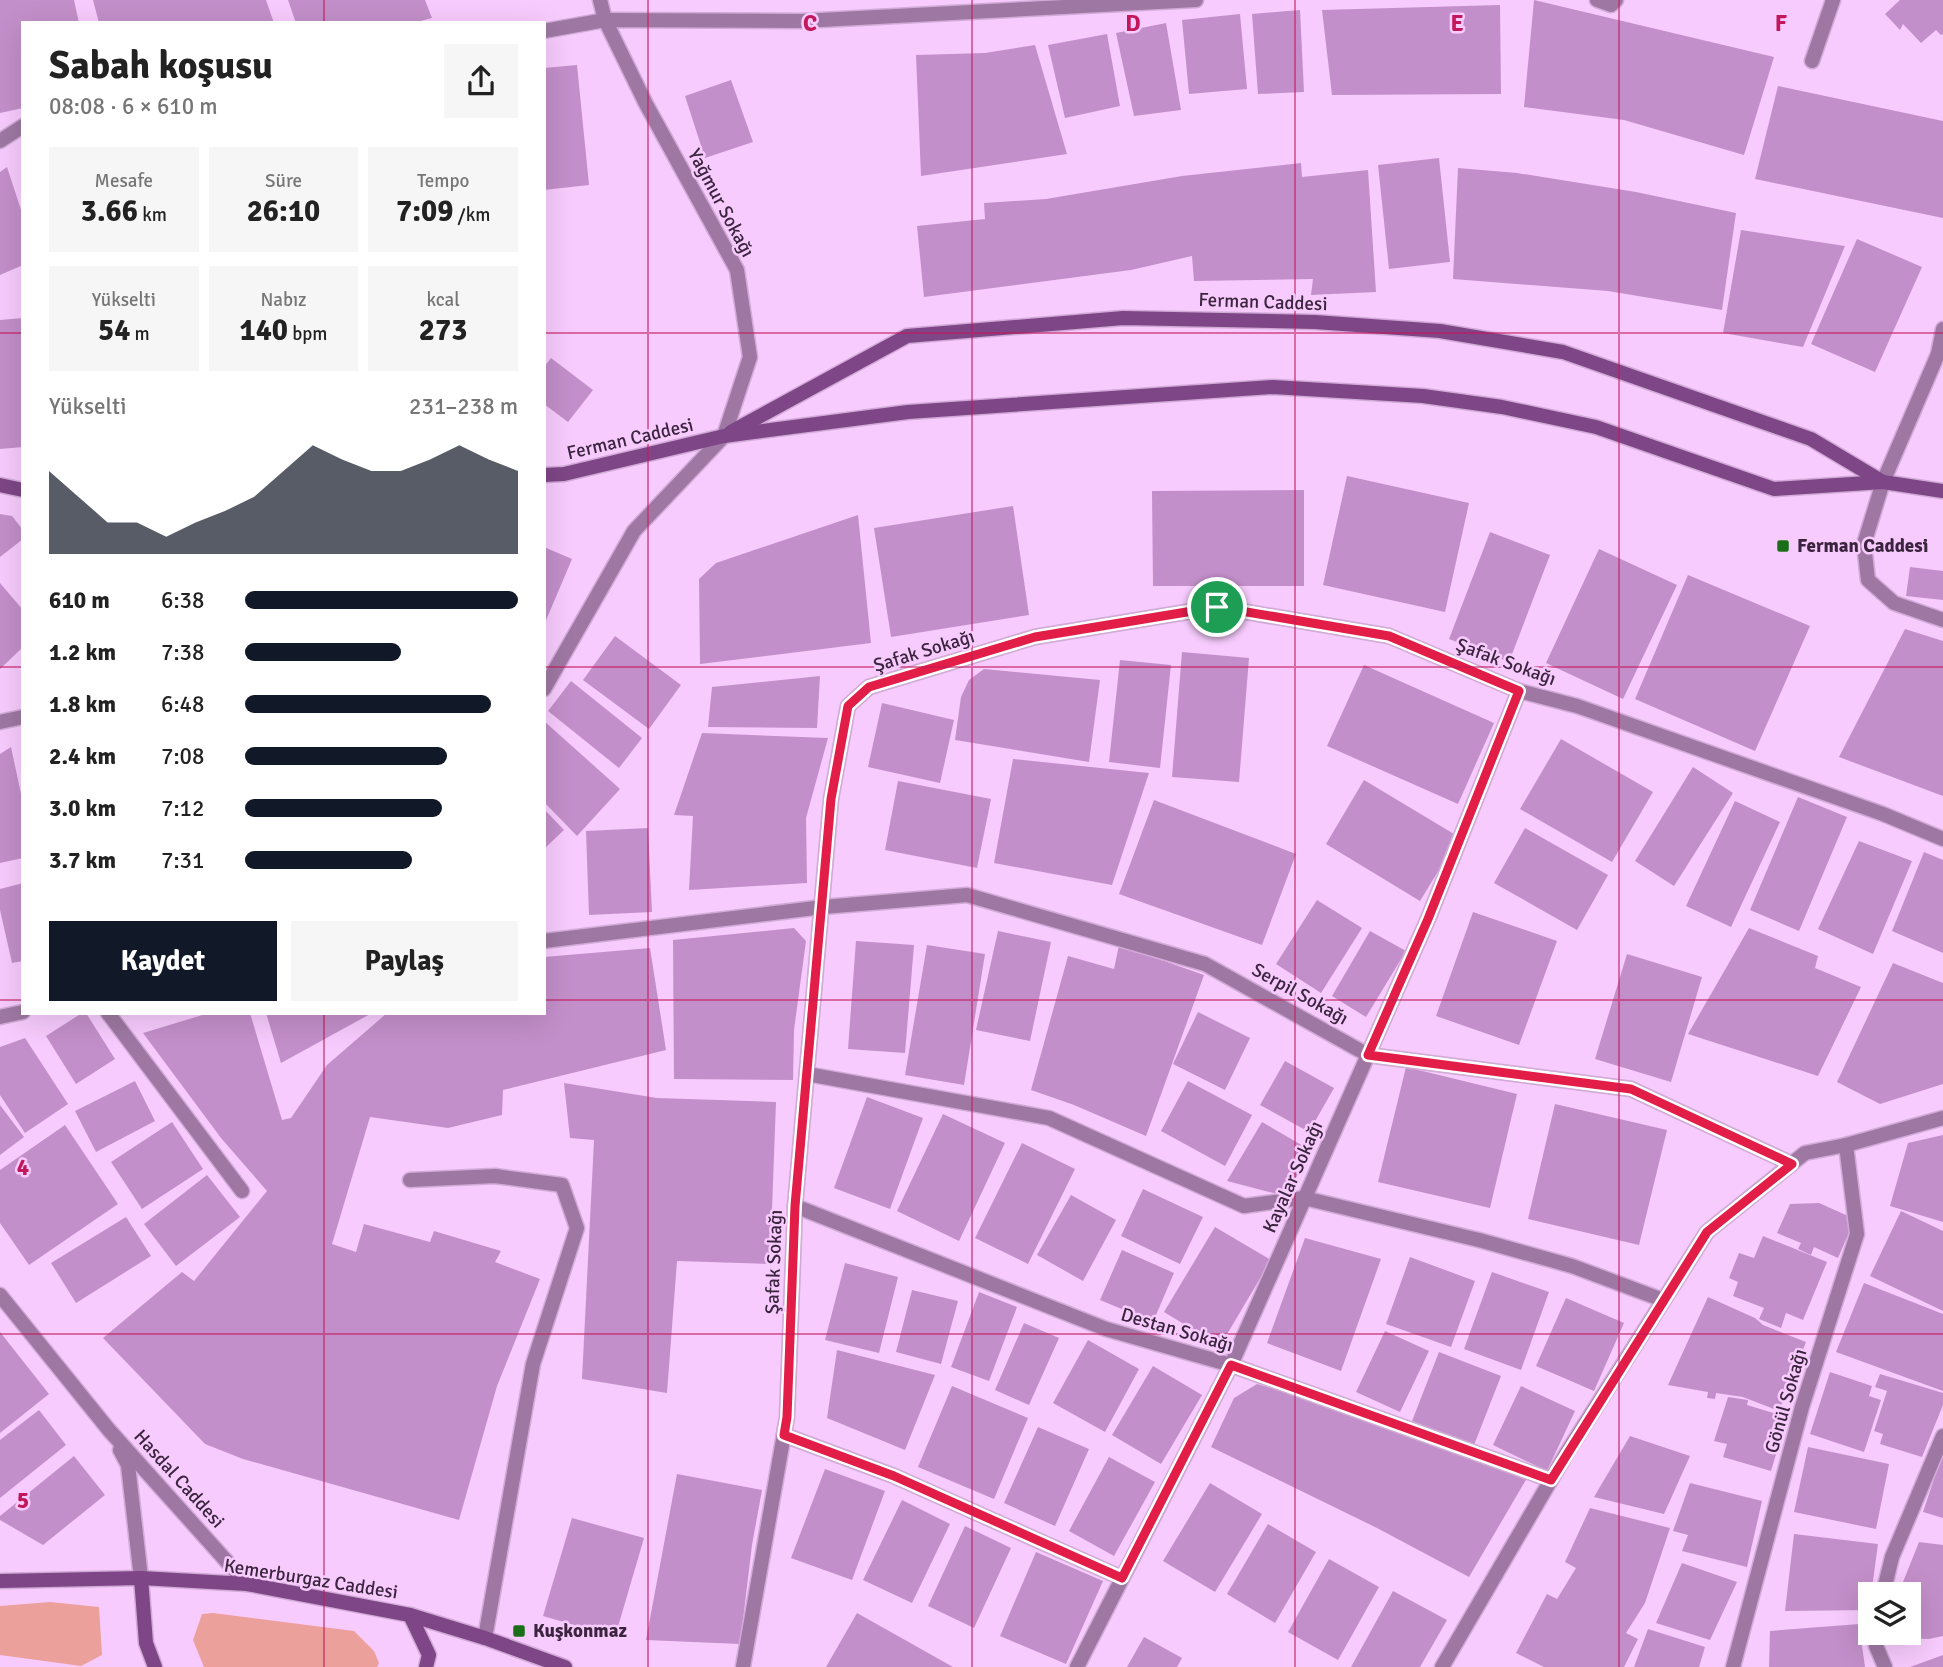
<!DOCTYPE html>
<html lang="tr">
<meta charset="utf-8">
<style>
:root{--surface:#fff;--page:#f6f6f6;--text:#222;--muted:#767676;--accent:#111827}
body{margin:0;font-family:Signika,sans-serif;background:var(--page);color:var(--text);height:100vh;display:flex;flex-direction:column;font-size:26px;white-space:nowrap}
*{box-sizing:border-box;margin:0}
p{font-size:23px;color:var(--muted)}
.icon{flex:none;width:38px;height:38px;fill:none;stroke:currentColor;stroke-width:2;stroke-linecap:round;stroke-linejoin:round}
.map{position:relative;flex:1;overflow:hidden}
.details{position:absolute;left:21px;top:21px;width:525px;height:994px;display:flex;flex-direction:column;background:var(--surface);border-radius:0px;box-shadow:0 7px 28px #0002}
.details>*{flex:none}
.tools{position:absolute;left:1858px;top:1582px;display:grid;gap:14px}
.tools a{display:grid;place-items:center;width:63px;height:63px;border-radius:0px;background:var(--surface);box-shadow:0 7px 28px #0002;font-size:35px}
.pin{position:absolute;display:grid;place-items:center;width:60px;height:60px;color:#fff;margin:-30px;border:4px solid #fff;border-radius:50%;box-shadow:0 2px 7px #0007}
.round{display:grid;place-items:center;flex:none;width:74px;height:74px;border-radius:0px;background:var(--page)}
.headline{display:flex;align-items:center;justify-content:space-between;height:119px;padding:0 28px}
h1{font-size:38px;font-weight:700;line-height:52px}
.figures{display:grid;grid-template-columns:repeat(3,1fr);gap:10px;height:119px;padding:7px 28px}
.figures div{display:grid;align-content:center;border-radius:0px;background:var(--page);text-align:center}
.figures b{font-size:30px;font-weight:700}
.figures small{font-size:19px;font-weight:400}
.figures p{font-size:19px}
.chart{height:196px;padding:14px 28px}
.chart p{display:flex;justify-content:space-between}
.chart svg{width:100%;height:126px;margin-top:7px;fill:var(--accent);opacity:.7}
.button{display:flex;gap:14px;margin-top:auto;padding:14px 28px}
.button a{flex:1;height:80px;border-radius:0px;background:var(--accent);color:#fff;font-size:28px;font-weight:700;line-height:80px;text-align:center}
.button a+a{background:var(--page);color:var(--text)}
ul{padding:0 28px;list-style:none;font-size:23px}
li{display:grid;grid-template-columns:112px 84px 1fr;align-items:center;height:52px}
li i{height:18px;border-radius:9px;background:var(--accent)}
.map>svg:first-child{display:block}
.green{fill:#eca09c}
.building{fill:#c38fca}
.lines{fill:none;stroke-linecap:round;stroke-linejoin:round}
.lane-casing{stroke:#d1aad7;stroke-width:17}
.street-casing{stroke:#d1aad7;stroke-width:17}
.secondary-casing{stroke:#d1aad7;stroke-width:17}
.lane{stroke:#9e78a3;stroke-width:14}
.street{stroke:#9e78a3;stroke-width:14}
.secondary{stroke:#7e4686;stroke-width:14}
.route-casing{stroke:#fff;stroke-width:14}
.route{stroke:#e11d48;stroke-width:9}
.grid{fill:none;stroke:#c2185b;stroke-width:2;stroke-opacity:0.55}
.poi-dot{fill:#1a6e17;stroke:#f7cbfd;stroke-width:2.5}
.labels{text-anchor:middle;dominant-baseline:central;stroke-width:5;stroke-linejoin:round;paint-order:stroke}
.street-label{font-size:19px;fill:#3b253e;stroke:#f7cbfd}
.poi-label{font-size:19px;font-weight:bold;fill:#3b253e;stroke:#f7cbfd;text-anchor:start}
.grid-label{font-size:23px;text-anchor:middle;font-weight:bold;fill:#c2185b;stroke:#f7cbfd;stroke-width:5;stroke-linejoin:round;paint-order:stroke}
</style>
<div class="map">
<svg width="1943" height="1667" viewBox="0 0 1943 1667">
<rect width="100%" height="100%" fill="#f7cbfd"/>
<!-- green -->
<g class="green">
<polygon points="50,1602 99,1607 102,1655 81,1666 0,1655 0,1606"/>
<polygon points="213,1613 354,1631 374,1651 379,1663 377,1667 204,1667 193,1640 202,1614"/>
</g>
<!-- building -->
<g class="building">
<polygon points="0,0 74,0 79,23 23,23 23,108 0,113"/>
<polygon points="93,0 266,0 274,23 99,23"/>
<polygon points="288,0 425,0 432,18 413,23 296,23"/>
<polygon points="1534,0 1774,57 1744,155 1624,120 1524,107"/>
<polygon points="1900,0 1943,0 1943,34 1941,35 1936,30 1921,43 1903,24 1900,30 1885,14"/>
<polygon points="1500,5 1501,94 1332,95 1322,10"/>
<polygon points="1300,10 1304,92 1258,94 1252,14"/>
<polygon points="1240,14 1247,89 1189,94 1182,20"/>
<polygon points="1166,23 1181,110 1134,116 1116,33"/>
<polygon points="1107,34 1120,106 1065,118 1048,45"/>
<polygon points="1035,45 1067,154 921,176 916,55 985,53"/>
<polygon points="577,65 589,185 544,190 544,68"/>
<polygon points="731,80 753,142 705,158 685,96"/>
<polygon points="1778,86 1943,121 1943,218 1755,179"/>
<polygon points="1439,158 1450,262 1389,269 1378,165"/>
<polygon points="1301,163 1302,177 1368,170 1376,292 1311,295 1313,279 1194,281 1192,256 1131,270 924,297 917,226 985,219 984,203 1046,199 1182,176"/>
<polygon points="7,167 23,216 23,265 0,275 0,172"/>
<polygon points="1458,168 1517,173 1636,192 1736,213 1722,310 1608,291 1453,279"/>
<polygon points="1741,230 1845,246 1803,347 1723,333"/>
<polygon points="1857,239 1922,267 1875,372 1811,344"/>
<polygon points="23,318 23,447 0,449 0,320"/>
<polygon points="551,358 593,390 568,422 544,404 544,367"/>
<polygon points="1347,476 1469,503 1445,612 1323,585"/>
<polygon points="1304,490 1304,586 1153,586 1152,491"/>
<polygon points="1013,506 1029,615 891,637 874,528"/>
<polygon points="0,514 12,516 23,530 23,539 0,557"/>
<polygon points="858,515 871,643 700,664 699,579 716,563"/>
<polygon points="1490,532 1550,555 1509,662 1449,639"/>
<polygon points="544,547 572,559 544,625"/>
<polygon points="1599,549 1677,585 1623,699 1546,663"/>
<polygon points="1910,567 1943,571 1943,600 1906,596"/>
<polygon points="1688,575 1810,626 1755,751 1635,699"/>
<polygon points="0,583 23,610 23,647 0,669"/>
<polygon points="1905,629 1943,641 1943,796 1839,757"/>
<polygon points="615,636 681,685 649,729 583,680"/>
<polygon points="1182,652 1249,658 1239,782 1172,777"/>
<polygon points="1120,660 1171,665 1160,768 1109,762"/>
<polygon points="1364,665 1494,723 1458,804 1327,746"/>
<polygon points="984,669 1100,680 1089,762 955,740 961,697 969,680"/>
<polygon points="820,676 817,728 708,727 712,687"/>
<polygon points="571,681 642,738 619,768 548,711"/>
<polygon points="882,703 954,720 940,783 868,767"/>
<polygon points="544,721 620,789 577,836 544,802"/>
<polygon points="702,733 828,738 806,818 807,883 689,890 693,816 674,815"/>
<polygon points="1561,739 1653,792 1612,862 1520,809"/>
<polygon points="11,747 23,803 23,858 0,863 0,754"/>
<polygon points="1013,759 1149,773 1112,885 994,863"/>
<polygon points="1693,767 1733,793 1674,886 1635,861"/>
<polygon points="1364,780 1459,837 1420,901 1326,844"/>
<polygon points="898,781 991,799 977,868 885,850"/>
<polygon points="1798,797 1847,817 1799,931 1750,910"/>
<polygon points="1154,800 1296,854 1262,945 1119,894"/>
<polygon points="1735,801 1780,822 1731,927 1686,906"/>
<polygon points="544,809 564,830 544,849"/>
<polygon points="648,828 652,912 589,915 586,831"/>
<polygon points="1525,828 1608,875 1577,930 1494,883"/>
<polygon points="1859,841 1912,861 1873,954 1818,929"/>
<polygon points="1924,852 1943,860 1943,953 1892,931"/>
<polygon points="23,883 23,961 12,963 0,910 0,889"/>
<polygon points="1317,900 1362,928 1321,993 1276,964"/>
<polygon points="1473,912 1557,941 1519,1045 1436,1016"/>
<polygon points="794,928 806,941 794,1030 793,1080 674,1079 673,940"/>
<polygon points="1749,928 1818,956 1815,968 1861,987 1818,1076 1688,1034"/>
<polygon points="998,931 1051,942 1030,1041 976,1030"/>
<polygon points="1370,931 1406,951 1366,1017 1332,996"/>
<polygon points="856,941 914,945 905,1053 848,1049"/>
<polygon points="927,945 985,954 964,1085 905,1075"/>
<polygon points="1119,945 1204,975 1146,1136 1074,1105 1031,1090 1068,956 1114,969"/>
<polygon points="650,948 666,1050 503,1090 502,1115 448,1128 370,1117 332,1244 356,1252 364,1224 430,1242 434,1231 501,1251 495,1262 540,1279 497,1386 459,1520 243,1459 205,1444 103,1338 182,1272 194,1281 267,1191 221,1138 143,1033 209,1013 250,1013 282,1120 291,1118 327,1065 387,1013 544,1013 544,957"/>
<polygon points="1627,954 1702,977 1671,1082 1595,1059"/>
<polygon points="1893,963 1943,983 1943,1084 1880,1104 1837,1082"/>
<polygon points="1198,1012 1250,1038 1225,1090 1173,1064"/>
<polygon points="82,1013 86,1013 115,1059 76,1084 46,1036"/>
<polygon points="266,1013 372,1013 281,1063"/>
<polygon points="25,1038 68,1104 25,1133 0,1095 0,1047"/>
<polygon points="1285,1061 1334,1088 1309,1132 1260,1105"/>
<polygon points="1406,1067 1517,1094 1490,1208 1378,1182"/>
<polygon points="135,1081 155,1121 96,1152 75,1111"/>
<polygon points="1188,1081 1252,1115 1225,1166 1161,1131"/>
<polygon points="564,1083 657,1098 776,1102 770,1264 677,1261 667,1393 582,1379 594,1140 570,1138"/>
<polygon points="867,1097 923,1118 890,1209 834,1188"/>
<polygon points="1555,1104 1667,1130 1639,1245 1528,1219"/>
<polygon points="0,1105 24,1137 0,1155"/>
<polygon points="943,1114 1005,1143 959,1241 897,1211"/>
<polygon points="172,1122 203,1169 142,1209 111,1162"/>
<polygon points="1262,1122 1312,1151 1285,1196 1227,1181"/>
<polygon points="65,1125 118,1204 29,1265 0,1223 0,1170"/>
<polygon points="1943,1135 1943,1222 1890,1206 1908,1143"/>
<polygon points="1022,1143 1075,1169 1028,1264 975,1238"/>
<polygon points="207,1175 240,1217 176,1266 144,1224"/>
<polygon points="1143,1189 1203,1217 1180,1264 1121,1236"/>
<polygon points="1071,1195 1116,1220 1083,1281 1037,1255"/>
<polygon points="1819,1203 1855,1219 1838,1258 1814,1247 1811,1255 1798,1249 1801,1243 1777,1233 1790,1204"/>
<polygon points="1901,1211 1943,1231 1943,1311 1870,1276"/>
<polygon points="126,1217 151,1256 76,1303 51,1263"/>
<polygon points="1215,1227 1271,1260 1220,1346 1164,1312"/>
<polygon points="1763,1236 1827,1262 1803,1320 1786,1313 1781,1328 1759,1319 1764,1308 1733,1296 1738,1282 1729,1278 1739,1253 1754,1258"/>
<polygon points="1305,1238 1381,1259 1341,1371 1267,1343"/>
<polygon points="1122,1250 1174,1273 1153,1322 1100,1300"/>
<polygon points="1410,1257 1475,1281 1451,1347 1386,1324"/>
<polygon points="845,1263 898,1277 879,1353 825,1340"/>
<polygon points="1492,1272 1549,1292 1521,1370 1464,1349"/>
<polygon points="1864,1283 1943,1314 1943,1391 1836,1352"/>
<polygon points="912,1290 958,1301 941,1364 896,1352"/>
<polygon points="979,1292 1017,1307 989,1381 951,1367"/>
<polygon points="1708,1297 1755,1318 1763,1325 1806,1342 1779,1411 1743,1397 1716,1393 1715,1399 1707,1398 1708,1392 1668,1385"/>
<polygon points="1566,1298 1624,1323 1594,1391 1536,1366"/>
<polygon points="1024,1323 1059,1338 1029,1405 995,1390"/>
<polygon points="1385,1331 1429,1351 1400,1412 1356,1392"/>
<polygon points="0,1332 49,1394 0,1433"/>
<polygon points="1088,1340 1139,1369 1105,1432 1053,1403"/>
<polygon points="837,1350 935,1375 905,1450 827,1418"/>
<polygon points="1439,1352 1501,1376 1474,1445 1412,1421"/>
<polygon points="1153,1366 1202,1395 1161,1464 1112,1435"/>
<polygon points="1830,1372 1872,1386 1869,1396 1881,1400 1864,1452 1810,1434"/>
<polygon points="1880,1374 1943,1393 1943,1405 1922,1457 1880,1444 1883,1434 1874,1431 1887,1391 1875,1387"/>
<polygon points="1257,1384 1326,1403 1527,1478 1469,1577 1377,1528 1211,1447 1234,1398"/>
<polygon points="952,1386 1028,1418 994,1499 918,1467"/>
<polygon points="1521,1386 1575,1411 1547,1471 1493,1445"/>
<polygon points="1728,1397 1748,1400 1747,1405 1787,1417 1771,1471 1723,1457 1727,1444 1714,1441"/>
<polygon points="39,1410 66,1445 0,1498 0,1440"/>
<polygon points="1038,1427 1089,1449 1055,1526 1004,1503"/>
<polygon points="1630,1436 1690,1456 1664,1514 1594,1497"/>
<polygon points="1808,1447 1889,1464 1876,1529 1794,1512"/>
<polygon points="1943,1452 1943,1518 1923,1512"/>
<polygon points="74,1456 105,1495 43,1545 0,1520 0,1516"/>
<polygon points="1109,1457 1155,1482 1114,1556 1069,1531"/>
<polygon points="825,1469 885,1491 852,1580 791,1558"/>
<polygon points="677,1474 762,1490 752,1545 740,1644 646,1640"/>
<polygon points="1210,1483 1262,1514 1215,1592 1163,1561"/>
<polygon points="1690,1483 1762,1501 1747,1567 1682,1551 1688,1535 1673,1531"/>
<polygon points="902,1500 950,1524 912,1603 863,1580"/>
<polygon points="1590,1508 1670,1528 1645,1603 1626,1633 1638,1639 1624,1667 1544,1667 1516,1653 1547,1594 1557,1599 1576,1568 1565,1562"/>
<polygon points="572,1518 644,1538 615,1637 543,1616"/>
<polygon points="1268,1524 1316,1552 1275,1623 1227,1594"/>
<polygon points="965,1526 1011,1548 974,1628 928,1606"/>
<polygon points="1794,1534 1878,1544 1869,1610 1785,1611"/>
<polygon points="1919,1542 1943,1545 1943,1636 1929,1639 1895,1638 1896,1633 1909,1633 1909,1594 1899,1594 1899,1592"/>
<polygon points="1036,1552 1103,1581 1066,1664 1000,1636"/>
<polygon points="1329,1559 1379,1587 1338,1660 1288,1632"/>
<polygon points="1682,1563 1737,1582 1710,1640 1656,1623"/>
<polygon points="1393,1591 1447,1620 1420,1667 1351,1667"/>
<polygon points="857,1613 953,1667 826,1667"/>
<polygon points="1859,1624 1865,1667 1769,1667 1770,1631"/>
<polygon points="1648,1629 1705,1647 1699,1667 1634,1667"/>
<polygon points="1144,1637 1182,1658 1177,1667 1127,1667"/>
<polygon points="1943,1655 1943,1667 1910,1667"/>
</g>
<g class="lines">
<!-- lane casing -->
<g class="lane-casing">
<g id="lane">
<polyline points="108,1013 242,1191"/>
<polyline points="784,1435 894,1476 1122,1578"/>
</g>
</g>
<!-- street casing -->
<g class="street-casing">
<g id="street">
<polyline points="1597,0 1611,5 1616,0"/>
<polyline points="544,31 605,20 802,21 1196,0"/>
<polyline points="1812,61 1833,0"/>
<polyline points="0,141 23,126"/>
<polyline points="1943,329 1938,354 1883,482 1864,544 1868,580 1894,603 1943,620"/>
<polyline points="544,689 634,531 724,436 750,357 737,270 646,104 605,20 600,0"/>
<polyline points="0,722 23,717"/>
<polyline points="544,941 823,907 967,895 1205,964 1368,1055 1631,1089 1792,1164"/>
<polyline points="0,1017 23,1012"/>
<polyline points="807,1074 1049,1118 1244,1206 1304,1198 1479,1240 1572,1266 1663,1300"/>
<polyline points="410,1180 495,1176 562,1185 577,1228 533,1364 485,1638"/>
<polyline points="795,1206 1106,1329 1231,1365 1551,1480"/>
<polyline points="0,1295 109,1430 247,1584"/>
<polyline points="120,1450 128,1465 141,1578"/>
<polyline points="1883,1594 1892,1557 1943,1436"/>
<polyline points="1875,1633 1876,1646 1885,1667"/>
<polyline points="743,1667 787,1417 795,1206 831,799 848,706 869,687 1035,637 1217,607 1389,636 1519,691 1577,706 1883,814 1943,839"/>
<polyline points="1077,1667 1231,1365 1428,919 1519,691"/>
<polyline points="1442,1667 1566,1454 1707,1232 1805,1153 1846,1145 1943,1118"/>
<polyline points="1733,1667 1802,1407 1857,1234 1846,1145"/>
</g>
</g>
<!-- secondary casing -->
<g class="secondary-casing">
<g id="secondary">
<polyline points="731,432 907,336 1123,318 1315,322 1440,331 1563,352 1811,439 1883,482"/>
<polyline points="544,475 564,474 724,436 908,412 1273,387 1423,396 1502,407 1596,427 1774,489 1883,482 1943,491"/>
<polyline points="0,485 23,490"/>
<polyline points="141,1578 146,1643 155,1667"/>
<polyline points="0,1581 141,1578 247,1584 410,1615 485,1638 565,1667"/>
<polyline points="410,1615 429,1655 426,1667"/>
</g>
</g>
<!-- lane -->
<use href="#lane" class="lane"/>
<!-- street -->
<use href="#street" class="street"/>
<!-- secondary -->
<use href="#secondary" class="secondary"/>
</g>
<g class="lines">
<!-- route casing -->
<g class="route-casing">
<polygon id="route" points="1217,607 1389,636 1519,691 1428,919 1368,1055 1631,1089 1792,1164 1707,1232 1551,1480 1231,1365 1122,1578 894,1476 784,1435 787,1417 795,1206 831,799 848,706 869,687 1035,637"/>
</g>
<!-- route -->
<use href="#route" class="route"/>
</g>
<!-- grid -->
<path class="grid" d="M324 0V23M648 0V1667M972 0V1667M1295 0V1667M1619 0V1667M0 333H23M544 333H1943M0 667H23M544 667H1943M0 1000H23M544 1000H1943M324 1013V1667M0 1334H1943"/>
<!-- markers -->
<g class="poi-dot">
<rect x="1776" y="539" width="14" height="14" rx="3.5"/>
<rect x="512" y="1624" width="14" height="14" rx="3.5"/>
</g>
<g class="labels">
<!-- street labels -->
<g class="street-label">
<text transform="translate(721 203) rotate(62)">Yağmur Sokağı</text>
<text transform="translate(1263 302) rotate(2)">Ferman Caddesi</text>
<text transform="translate(630 439) rotate(-13)">Ferman Caddesi</text>
<text transform="translate(924 651) rotate(-17)">Şafak Sokağı</text>
<text transform="translate(1506 662) rotate(20)">Şafak Sokağı</text>
<text transform="translate(1300 994) rotate(29)">Serpil Sokağı</text>
<text transform="translate(1293 1177) rotate(-66)">Kayalar Sokağı</text>
<text transform="translate(774 1262) rotate(-88)">Şafak Sokağı</text>
<text transform="translate(1177 1330) rotate(16)">Destan Sokağı</text>
<text transform="translate(1786 1401) rotate(-74)">Gönül Sokağı</text>
<text transform="translate(179 1479) rotate(48)">Hasdal Caddesi</text>
<text transform="translate(311 1579) rotate(9)">Kemerburgaz Caddesi</text>
</g>
<!-- poi labels -->
<g class="poi-label">
<text x="1797" y="546">Ferman Caddesi</text>
<text x="533" y="1631">Kuşkonmaz</text>
</g>
</g>
<g class="grid-label">
<text x="810" y="31">C</text>
<text x="1133" y="31">D</text>
<text x="1457" y="31">E</text>
<text x="1781" y="31">F</text>
<text x="23" y="1175">4</text>
<text x="23" y="1508">5</text>
</g>
</svg>
<div class="tools">
<a><svg class="icon" aria-label="layers" viewBox="0 0 24 24"><path d="M12 4l9 5-9 5-9-5zM3 14l9 5 9-5"/></svg></a>
</div>
<div class="pin" style="left:1217px;top:607px;background:#1e9e55"><svg class="icon" aria-label="arrive" viewBox="0 0 24 24"><path d="M6 21V4h12l-3 4 3 4H6"/></svg></div>
<section class="details">
<div class="headline"><div><h1>Sabah koşusu</h1><p>08:08 · 6 × 610 m</p></div><a class="round"><svg class="icon" aria-label="share" viewBox="0 0 24 24"><path d="M12 15V3M7 8l5-5 5 5M5 13v7h14v-7"/></svg></a></div>
<div class="figures">
<div><p>Mesafe</p><b>3.66<small> km</small></b></div>
<div><p>Süre</p><b>26:10</b></div>
<div><p>Tempo</p><b>7:09<small> /km</small></b></div>
</div>
<div class="figures">
<div><p>Yükselti</p><b>54<small> m</small></b></div>
<div><p>Nabız</p><b>140<small> bpm</small></b></div>
<div><p>kcal</p><b>273</b></div>
</div>
<div class="chart"><p><span>Yükselti</span>231–238 m</p>
<svg viewBox="0 0 160 44" preserveAspectRatio="none"><path d="M0 44V15L10 24L20 33L30 33L40 38L50 33L60 29L70 24L80 15L90 6L100 11L110 15L120 15L130 11L140 6L150 11L160 15V44z"/></svg>
</div>
<ul>
<li><b>610 m</b>6:38<i style="width:100%"></i></li>
<li><b>1.2 km</b>7:38<i style="width:57%"></i></li>
<li><b>1.8 km</b>6:48<i style="width:90%"></i></li>
<li><b>2.4 km</b>7:08<i style="width:74%"></i></li>
<li><b>3.0 km</b>7:12<i style="width:72%"></i></li>
<li><b>3.7 km</b>7:31<i style="width:61%"></i></li>
</ul>
<div class="button"><a>Kaydet</a><a>Paylaş</a></div>
</section>
</div>
